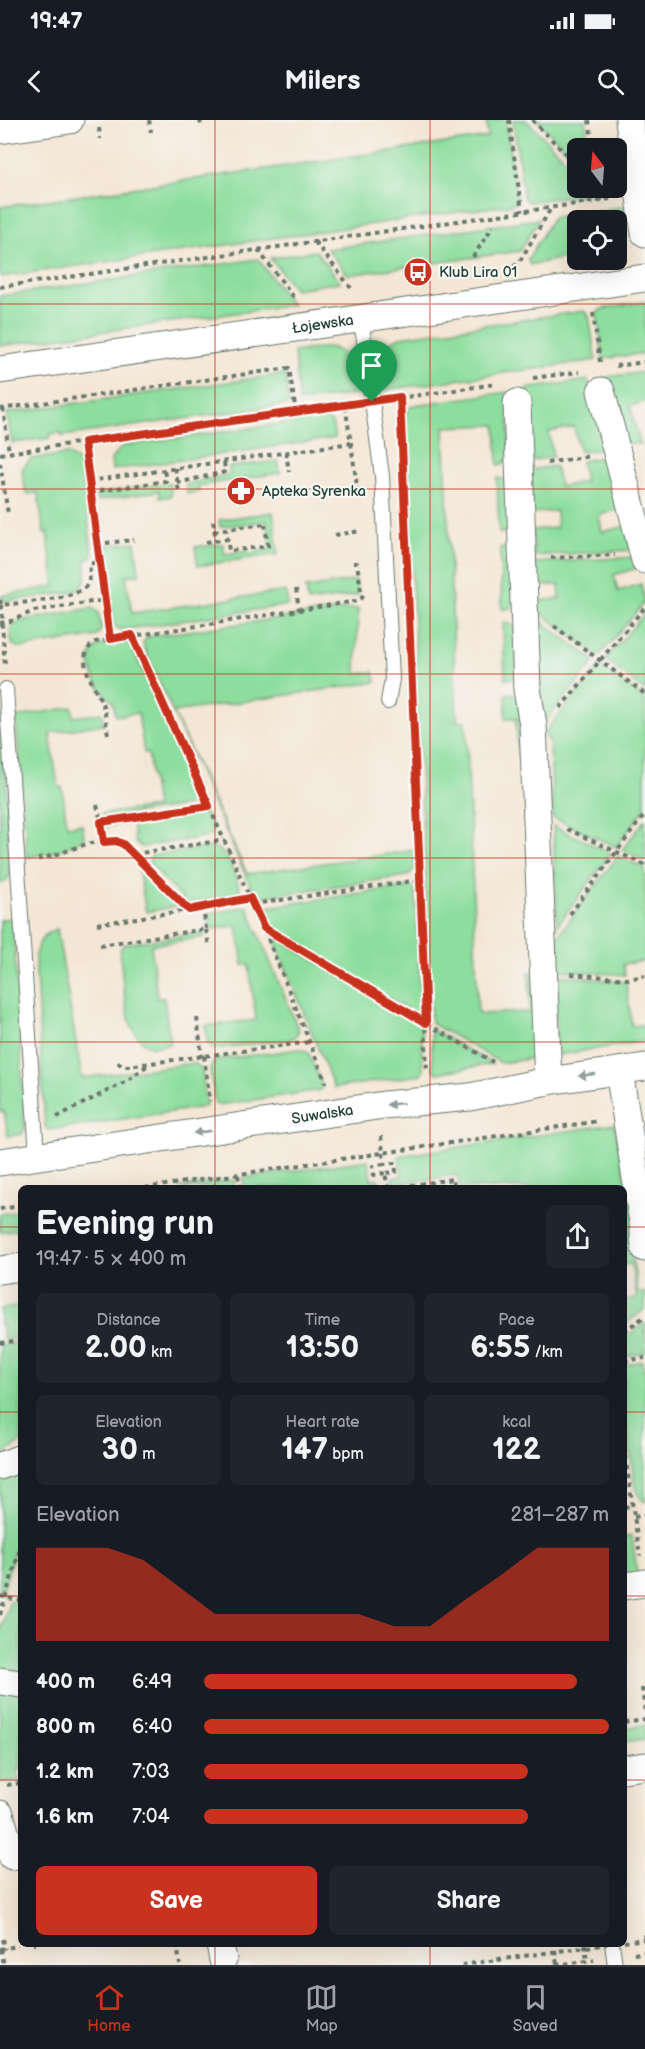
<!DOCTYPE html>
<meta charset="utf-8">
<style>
:root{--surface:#171b24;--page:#20242c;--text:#f1f3f6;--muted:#9ea1a6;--line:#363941;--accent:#c8321e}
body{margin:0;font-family:"Balsamiq Sans",sans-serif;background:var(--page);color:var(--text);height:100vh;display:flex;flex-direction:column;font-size:22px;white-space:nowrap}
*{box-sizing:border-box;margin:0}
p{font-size:20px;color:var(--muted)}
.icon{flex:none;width:33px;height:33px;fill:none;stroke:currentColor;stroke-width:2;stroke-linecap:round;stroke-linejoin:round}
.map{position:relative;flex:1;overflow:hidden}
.details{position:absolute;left:18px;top:1065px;width:609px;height:762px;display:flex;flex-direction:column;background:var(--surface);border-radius:9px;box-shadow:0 6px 24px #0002}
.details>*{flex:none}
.needle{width:39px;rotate:344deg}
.fabs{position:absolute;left:567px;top:18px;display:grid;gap:12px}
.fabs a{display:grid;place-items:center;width:60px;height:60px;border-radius:9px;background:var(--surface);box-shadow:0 6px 24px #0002;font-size:30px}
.pin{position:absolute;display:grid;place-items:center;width:51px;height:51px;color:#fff;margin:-62px -26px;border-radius:50% 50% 50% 0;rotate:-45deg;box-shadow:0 0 6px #0007}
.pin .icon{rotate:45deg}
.round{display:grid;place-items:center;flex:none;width:63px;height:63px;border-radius:9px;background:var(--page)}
.head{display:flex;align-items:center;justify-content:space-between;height:102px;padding:0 18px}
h1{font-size:33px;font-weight:700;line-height:45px}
.figures{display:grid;grid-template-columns:repeat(3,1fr);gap:9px;height:102px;padding:6px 18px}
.figures div{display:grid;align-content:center;border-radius:9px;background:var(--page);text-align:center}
.figures b{font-size:30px;font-weight:700}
.figures small{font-size:16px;font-weight:400}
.figures p{font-size:16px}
.chart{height:168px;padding:12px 18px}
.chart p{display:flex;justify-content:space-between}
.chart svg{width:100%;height:108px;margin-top:6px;fill:var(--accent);opacity:.7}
.cta{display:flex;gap:12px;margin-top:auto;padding:12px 18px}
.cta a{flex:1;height:69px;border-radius:9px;background:var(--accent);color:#fff;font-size:24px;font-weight:700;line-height:69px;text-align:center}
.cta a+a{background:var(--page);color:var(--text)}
ul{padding:0 18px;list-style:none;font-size:20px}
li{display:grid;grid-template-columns:96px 72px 1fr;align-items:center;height:45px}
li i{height:15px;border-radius:8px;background:var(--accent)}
.status{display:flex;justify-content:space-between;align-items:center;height:42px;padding:0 30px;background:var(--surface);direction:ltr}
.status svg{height:16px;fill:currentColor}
header{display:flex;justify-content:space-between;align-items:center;height:78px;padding:0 18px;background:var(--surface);font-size:27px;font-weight:700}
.dock{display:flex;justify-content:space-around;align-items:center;height:84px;border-top:2px solid var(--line);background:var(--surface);font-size:16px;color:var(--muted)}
.dock a{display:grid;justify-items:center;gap:3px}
.dock .selected{color:var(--accent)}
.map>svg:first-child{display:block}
.green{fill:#8dde9e;stroke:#568e69;stroke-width:1.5}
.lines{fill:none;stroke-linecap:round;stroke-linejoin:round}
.lane-casing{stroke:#6a786c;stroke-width:16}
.street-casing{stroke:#6a786c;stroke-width:29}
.path{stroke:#6a786c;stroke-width:4;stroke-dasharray:4.5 4.5;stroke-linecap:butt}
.lane{stroke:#fff;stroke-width:14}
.street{stroke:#fff;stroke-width:27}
.path-bridge{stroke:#6a786c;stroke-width:4;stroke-dasharray:4.5 4.5;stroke-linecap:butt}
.oneway{fill:#8f9e9a}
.route-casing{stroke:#fff;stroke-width:12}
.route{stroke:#c8321e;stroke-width:8}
.grid{fill:none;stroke:#c8321e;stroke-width:1.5;stroke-opacity:0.55}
.labels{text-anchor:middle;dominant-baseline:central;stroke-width:4.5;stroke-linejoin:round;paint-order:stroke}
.poi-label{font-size:15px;fill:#1f3d34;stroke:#f6f6f2;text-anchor:start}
.street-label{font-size:15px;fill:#1f3d34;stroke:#f6f6f2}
</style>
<div class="status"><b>19:47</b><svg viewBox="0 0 49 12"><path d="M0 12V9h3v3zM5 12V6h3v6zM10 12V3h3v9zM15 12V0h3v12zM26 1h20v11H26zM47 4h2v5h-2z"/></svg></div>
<header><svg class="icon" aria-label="back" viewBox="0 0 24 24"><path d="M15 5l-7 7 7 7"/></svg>Milers<svg class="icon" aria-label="search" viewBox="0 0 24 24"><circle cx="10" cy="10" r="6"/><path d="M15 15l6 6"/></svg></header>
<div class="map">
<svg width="645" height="1845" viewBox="0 0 645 1845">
<rect width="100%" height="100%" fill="#f6f6f2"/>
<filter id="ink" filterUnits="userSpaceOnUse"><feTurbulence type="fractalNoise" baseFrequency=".0167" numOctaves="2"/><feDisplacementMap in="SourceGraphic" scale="12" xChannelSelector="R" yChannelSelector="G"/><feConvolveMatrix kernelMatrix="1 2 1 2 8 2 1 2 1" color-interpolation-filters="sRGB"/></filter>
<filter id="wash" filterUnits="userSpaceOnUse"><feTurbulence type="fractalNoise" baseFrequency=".008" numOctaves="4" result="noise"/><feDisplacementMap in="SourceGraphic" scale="24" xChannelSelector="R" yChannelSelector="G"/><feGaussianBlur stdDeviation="1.35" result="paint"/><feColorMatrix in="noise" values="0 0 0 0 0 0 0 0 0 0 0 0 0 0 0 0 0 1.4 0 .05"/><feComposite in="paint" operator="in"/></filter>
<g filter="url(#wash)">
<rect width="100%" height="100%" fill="#f4e6d4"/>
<!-- green -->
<g class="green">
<polygon points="486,0 506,0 517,80 514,84 0,157 0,87 488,17"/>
<polygon points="513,0 526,0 577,51 578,68 594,68 599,72 528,82 524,79"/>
<polygon points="537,0 585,0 589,28 578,28 577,41"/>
<polygon points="615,23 619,26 625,68 607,71 604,68 616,68 616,28 596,28 595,26"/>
<polygon points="628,86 626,107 617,124 616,100 578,100 577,135 530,145 528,139 553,97"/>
<polygon points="539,99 520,131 348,155 327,129"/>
<polygon points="316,131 340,162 295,169 270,138"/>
<polygon points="258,139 292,185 0,226 0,176"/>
<polygon points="645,182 645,233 603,239 597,194 601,189"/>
<path d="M584 191 589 196 596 240 385 270C381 246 373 228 400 217Z"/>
<path d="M329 227C354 232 353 253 356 274L299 282 294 232Z"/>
<polygon points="645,252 645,282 630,286 640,324 624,324 607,257"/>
<polygon points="285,254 289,284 62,316 61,313 50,314 50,318 12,323 7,293"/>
<polygon points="588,260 606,328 580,332 574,307 549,312 553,337 530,341 526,269"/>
<polygon points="508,272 510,337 502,344 498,345 496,305 444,307 457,601 466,601 478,894 530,892 529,852 532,852 534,938 501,943 431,903 405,296 409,288 414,285"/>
<polygon points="324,298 332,303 335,318 112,350 111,339 123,326"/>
<path d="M68 334 80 343 93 437 85 441C87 456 88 464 74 472L7 481 3 480 1 476 55 466 47 412 44 413 38 373 26 374 22 349 31 339Z"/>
<polygon points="608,336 621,389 599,395 602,412 626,406 632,430 534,436 533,410 557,408 556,391 532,393 530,350 555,346 560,367 585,361 581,341"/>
<polygon points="278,341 280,353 198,366 199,372 187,374 186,364 230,354 229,347"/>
<polygon points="497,358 511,361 512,407 505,412 499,413"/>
<polygon points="170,363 171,376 160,378 159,371 97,381 96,374"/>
<polygon points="273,392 278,434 198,446 195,427 223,424 224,434 248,431 249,433 271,429 267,401 220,407 219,400"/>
<polygon points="135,422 139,454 126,456 132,493 286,471 288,485 120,510 115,506 112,501 103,426"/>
<polygon points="500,428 506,428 513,431 515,483 508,489 502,489"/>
<polygon points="634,437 637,448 614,455 618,471 641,464 645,482 599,536 536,489 536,481 560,479 559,465 535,466 534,443"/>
<polygon points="356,460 358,475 308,482 306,468"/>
<polygon points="92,488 98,492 102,508 97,516 19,528 12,524 10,509 19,501"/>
<polygon points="346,489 358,489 356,554 374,552 376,562 173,592 247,754 415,730 415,749 407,756 259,777 254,774 144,527 143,522 147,518 152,516"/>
<polygon points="645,493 645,571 605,540"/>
<polygon points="537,498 595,541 542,605"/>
<polygon points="503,503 508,503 516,508 517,554 511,559 505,559"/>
<polygon points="122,521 131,525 201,682 198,684 103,698 102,694 156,687 148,633 144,633 138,593 116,596 113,582 102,571 95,560 90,543 92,532 100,525"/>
<polygon points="600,546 645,579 645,688 616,727 553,698 550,623 544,613"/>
<polygon points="511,573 518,576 524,637 518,637 516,598 506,598 506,574"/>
<polygon points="0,578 6,657 9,757 5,762 0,763"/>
<path d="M72 587 74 597 102 593 104 604 50 613 58 667H62L67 706 82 704 84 718C66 730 49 734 27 737L16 597Z"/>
<path d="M199 692C207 693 213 705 212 713L209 716 142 727 135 723 132 703 106 707V705Z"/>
<polygon points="645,700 645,740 622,730"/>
<polygon points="553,706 611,733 557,806"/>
<path d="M212 727C230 731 235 757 241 773L187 784 149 743 151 736Z"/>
<polygon points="618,736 645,748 645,841 623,844 625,855 558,850 557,817"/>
<polygon points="138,747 141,747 177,786 146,792"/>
<polygon points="409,766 415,769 421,897 270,809 261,788"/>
<polygon points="247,786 299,911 293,919 213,929 208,923 205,906 256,900 249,845 243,845 237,806 210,809 208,794"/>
<polygon points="13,798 25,1009 22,1014 8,1016 4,991 1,992 0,986 0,800"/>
<path d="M57 809 82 958 194 943 202 949 206 984 204 987 49 1010 45 1007 35 837C37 823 43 813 57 809Z"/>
<path d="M204 812V817L151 825 157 878H164L170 924C164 925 157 927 151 926 123 919 123 857 120 834L121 828 125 824Z"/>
<polygon points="273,816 421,903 423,950 420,955 334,968"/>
<polygon points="559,855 626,862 632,906 645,905 645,921 557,935 555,857"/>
<polygon points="431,909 492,944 437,953 433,949"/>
<polygon points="300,929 308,932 309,934 322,965 321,970 218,985 215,983 210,948 215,940"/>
<polygon points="614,1004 636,1106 629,1115 638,1173 645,1173 645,1189 624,1205 624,1180 637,1178 631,1144 624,1145 624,1068 460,1068 457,1055 393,1064 392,1058 402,1056 399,1036"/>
<polygon points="368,1040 371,1060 379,1060 381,1068 245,1068 243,1058"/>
<polygon points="234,1060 235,1068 178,1068"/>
<polygon points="21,1091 21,1109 0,1112 0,1094"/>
<polygon points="21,1186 21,1217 4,1220 2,1205 0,1205 0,1189"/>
<polygon points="645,1203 645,1233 624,1237 624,1218"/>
<polygon points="21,1222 21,1322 0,1337 0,1225"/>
<polygon points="642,1241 643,1249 645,1249 645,1382 640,1377 635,1367 624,1287 624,1245"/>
<polygon points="21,1348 21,1409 2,1474 0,1473 0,1360 1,1355"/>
<polygon points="632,1416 638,1458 624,1460 624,1417"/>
<polygon points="10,1481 21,1484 21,1557 0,1554 0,1513"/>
<polygon points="0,1571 21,1574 21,1648 18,1648 19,1661 0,1662"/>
<polygon points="645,1605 645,1619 624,1622 624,1608"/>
</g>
</g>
<g filter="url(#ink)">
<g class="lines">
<!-- lane casing -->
<g class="lane-casing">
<g id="lane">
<polyline points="361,198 382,356 392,559 388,582"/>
<polyline points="6,569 37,1036"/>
<polyline points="612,1824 615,1845"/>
</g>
</g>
<!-- street casing -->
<g class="street-casing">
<g id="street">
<polyline points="629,0 645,113"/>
<polyline points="0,10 70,0"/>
<path id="s1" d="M0 250 645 158"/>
<polyline points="601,271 645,440"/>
<polyline points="517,283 527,569 533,605 548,961"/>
<polyline points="619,951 643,1103 645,1128"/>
<path id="s2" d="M0 1042 384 985 470 977 548 961 645 947"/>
<polyline points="0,1150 21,1147"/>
<polyline points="0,1346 21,1338"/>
<polyline points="624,1466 645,1463"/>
<polyline points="0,1561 21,1564"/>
<polyline points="624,1649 645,1646"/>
<polyline points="0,1694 12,1736"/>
<polyline points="220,1824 223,1840"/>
</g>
</g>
<!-- path -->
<g class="path">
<polyline points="149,0 151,12"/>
<polyline points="200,0 201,5"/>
<polyline points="509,0 522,92"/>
<polyline points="532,0 578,46"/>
<polyline points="589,0 593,28"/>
<polyline points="99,8 100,19"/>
<polyline points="599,68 601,81"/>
<polyline points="315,122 351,168"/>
<polyline points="258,130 293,176 297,176"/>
<polyline points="473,137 493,106"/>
<polyline points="513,146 520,141 551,88"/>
<polyline points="0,167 610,79"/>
<polyline points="593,193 600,242"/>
<polyline points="616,246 645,242"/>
<polyline points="533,258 579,252"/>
<polyline points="400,277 402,313"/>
<polyline points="399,278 496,264"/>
<polyline points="3,288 9,332"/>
<polyline points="0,289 289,248 296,292"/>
<polyline points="84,322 109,519"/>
<polyline points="351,323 358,373"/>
<polyline points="286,332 289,352"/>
<polyline points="0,334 350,284"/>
<polyline points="0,343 8,394"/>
<polyline points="547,343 590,336"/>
<polyline points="175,348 179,372"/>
<polyline points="89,361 351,323 345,285"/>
<polyline points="177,363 225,352 224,341"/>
<polyline points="91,372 166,361 164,350"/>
<polyline points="213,401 216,421"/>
<polygon points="265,404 268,426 229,431 226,409"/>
<polyline points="214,411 226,409"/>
<polyline points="335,415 361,411"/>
<polyline points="206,422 228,419"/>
<polyline points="97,424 134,420"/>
<polyline points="551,438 615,435"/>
<polyline points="353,443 357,443 362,477"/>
<polyline points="296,469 299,490"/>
<path d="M0 480 1 485C18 483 77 479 86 466 91 459 89 451 90 444L100 441"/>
<polyline points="1,485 3,503"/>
<polyline points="0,503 11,501 34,491 105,480"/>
<polyline points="2,503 5,547"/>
<polyline points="554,506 645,574"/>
<polyline points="132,515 264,809 326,963"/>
<polyline points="413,584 427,952"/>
<polyline points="560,588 645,487"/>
<path d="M108 614C106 605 106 595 103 586 97 567 71 539 95 522L357 481 362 478 364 473"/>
<polyline points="97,685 101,702 209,686"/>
<polyline points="101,702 104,722"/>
<polyline points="567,709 645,745"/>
<polyline points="134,734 224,720"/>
<path d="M38 739C65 735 92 716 120 722L189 790"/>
<polyline points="253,784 420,760"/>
<polyline points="203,787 206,809"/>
<polyline points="570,794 645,694"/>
<polyline points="97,804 189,790 250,778"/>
<polyline points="264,809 493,942"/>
<polyline points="100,825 206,809 209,826"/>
<polyline points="571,854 627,859 645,856"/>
<polyline points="197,898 202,937"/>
<polyline points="204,936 210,981"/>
<polyline points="118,942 122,946 128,946 310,922"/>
<polyline points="57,997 127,961 149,944"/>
<polyline points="381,1016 383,1033"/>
<polyline points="383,1033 384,1044 395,1043 396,1052 385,1053 388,1068"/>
<polyline points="384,1044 373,1046 374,1055 385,1053"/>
<polyline points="238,1055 240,1068"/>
<polyline points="145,1068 599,1001"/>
<polyline points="393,1068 453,1059 454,1068"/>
<polyline points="0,1089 21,1086"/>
<polyline points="624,1211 645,1196"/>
<polyline points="0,1223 21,1220"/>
<polyline points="624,1241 645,1238"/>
<polyline points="624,1328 640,1436"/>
<polyline points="624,1387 633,1386"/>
<polyline points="634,1397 645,1395"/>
<polyline points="0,1476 21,1481"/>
<polyline points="0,1495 21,1426"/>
<polyline points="642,1568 645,1592"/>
<polyline points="624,1602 645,1599"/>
<polyline points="7,1665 21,1663"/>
<polyline points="644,1814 645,1820"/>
<polyline points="3,1819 5,1829"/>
<polyline points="33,1824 36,1824"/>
<polyline points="177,1824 180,1845"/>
<polyline points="585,1824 587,1841"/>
<polyline points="0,1829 18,1826"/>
<polyline points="1,1829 4,1845"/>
<polyline points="555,1830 557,1845"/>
<polyline points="634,1834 645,1832"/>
<polyline points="499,1837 501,1845"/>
<polyline points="556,1845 594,1840"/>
</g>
<!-- lane -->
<use href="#lane" class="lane"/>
<!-- street -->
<use href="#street" class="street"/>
<!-- path-bridge -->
<g class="path-bridge">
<polyline points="624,1822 645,1819"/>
<polyline points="462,1845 607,1824"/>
</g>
</g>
<!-- one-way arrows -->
<defs><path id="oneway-solid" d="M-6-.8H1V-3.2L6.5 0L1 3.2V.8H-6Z" transform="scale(1.5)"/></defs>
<g class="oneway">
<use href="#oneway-solid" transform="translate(587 955) rotate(172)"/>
<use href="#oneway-solid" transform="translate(395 984) rotate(174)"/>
<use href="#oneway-solid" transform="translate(202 1012) rotate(172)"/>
</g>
</g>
<g class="lines" filter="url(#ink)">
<!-- route casing -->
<g class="route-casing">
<polygon id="route" points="400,277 426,903 264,808 250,778 189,790 123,724 116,721 104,722 101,702 209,686 132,515 110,519 84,322"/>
</g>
<!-- route -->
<use href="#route" class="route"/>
</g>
<!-- grid -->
<path class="grid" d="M215 0V1068M430 0V1068M0 184H645M0 369H645M0 554H645M0 738H645M0 922H645M0 1107H21M624 1107H645M0 1292H21M624 1292H645M0 1476H21M624 1476H645M0 1660H21M624 1660H645M215 1824V1845M430 1824V1845"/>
<!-- icons -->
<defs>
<g id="bus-disc" transform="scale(1.5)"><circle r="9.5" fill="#c8321e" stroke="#f6f6f2"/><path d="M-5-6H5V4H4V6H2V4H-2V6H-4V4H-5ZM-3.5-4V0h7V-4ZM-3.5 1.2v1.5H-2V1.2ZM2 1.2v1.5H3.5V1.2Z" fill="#fff"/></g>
<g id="pharmacy-disc" transform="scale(1.5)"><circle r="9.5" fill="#c8321e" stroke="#f6f6f2"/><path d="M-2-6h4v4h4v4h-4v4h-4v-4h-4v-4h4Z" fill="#fff"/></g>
</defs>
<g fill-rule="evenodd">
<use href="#bus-disc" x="418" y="152"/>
<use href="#pharmacy-disc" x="241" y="371"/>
</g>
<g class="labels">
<!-- poi labels -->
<g class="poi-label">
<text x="439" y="152">Klub Lira 01</text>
<text x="262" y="371">Apteka Syrenka</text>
</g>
<!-- street labels -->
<g class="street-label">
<text stroke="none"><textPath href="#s1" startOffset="326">Łojewska</textPath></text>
<text stroke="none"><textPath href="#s2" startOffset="326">Suwalska</textPath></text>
</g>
</g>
</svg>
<div class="fabs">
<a><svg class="needle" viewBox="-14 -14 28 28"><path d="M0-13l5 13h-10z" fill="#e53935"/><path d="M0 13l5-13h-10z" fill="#9ea1a6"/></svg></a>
<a><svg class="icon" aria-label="locate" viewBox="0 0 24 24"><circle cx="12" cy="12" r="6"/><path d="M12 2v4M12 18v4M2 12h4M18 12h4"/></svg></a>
</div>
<div class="pin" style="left:372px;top:282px;background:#1e9e55"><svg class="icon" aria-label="arrive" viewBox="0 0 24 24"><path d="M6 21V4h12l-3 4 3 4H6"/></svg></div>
<section class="details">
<div class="head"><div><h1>Evening run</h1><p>19:47 · 5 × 400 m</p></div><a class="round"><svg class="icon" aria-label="share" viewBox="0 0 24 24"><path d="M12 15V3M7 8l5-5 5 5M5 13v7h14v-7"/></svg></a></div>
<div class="figures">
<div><p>Distance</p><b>2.00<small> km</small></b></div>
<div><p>Time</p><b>13:50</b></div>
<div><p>Pace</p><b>6:55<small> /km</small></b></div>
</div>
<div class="figures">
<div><p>Elevation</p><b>30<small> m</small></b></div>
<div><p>Heart rate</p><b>147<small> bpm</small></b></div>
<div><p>kcal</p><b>122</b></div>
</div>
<div class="chart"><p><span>Elevation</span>281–287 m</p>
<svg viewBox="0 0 160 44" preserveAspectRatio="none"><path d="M0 44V6L10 6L20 6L30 11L40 22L50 33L60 33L70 33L80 33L90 33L100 38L110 38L120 27L130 17L140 6L150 6L160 6V44z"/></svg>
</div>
<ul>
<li><b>400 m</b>6:49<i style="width:92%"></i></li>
<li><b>800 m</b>6:40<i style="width:100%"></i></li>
<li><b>1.2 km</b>7:03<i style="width:80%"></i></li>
<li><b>1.6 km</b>7:04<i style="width:80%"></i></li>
</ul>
<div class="cta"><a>Save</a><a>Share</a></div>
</section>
</div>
<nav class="dock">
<a class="selected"><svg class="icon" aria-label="home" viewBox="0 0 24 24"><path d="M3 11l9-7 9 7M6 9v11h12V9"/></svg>Home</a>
<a><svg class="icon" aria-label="map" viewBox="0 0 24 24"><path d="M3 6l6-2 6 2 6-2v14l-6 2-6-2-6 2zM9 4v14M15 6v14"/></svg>Map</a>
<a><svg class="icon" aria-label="saved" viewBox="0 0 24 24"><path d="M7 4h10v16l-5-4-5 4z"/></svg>Saved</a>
</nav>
